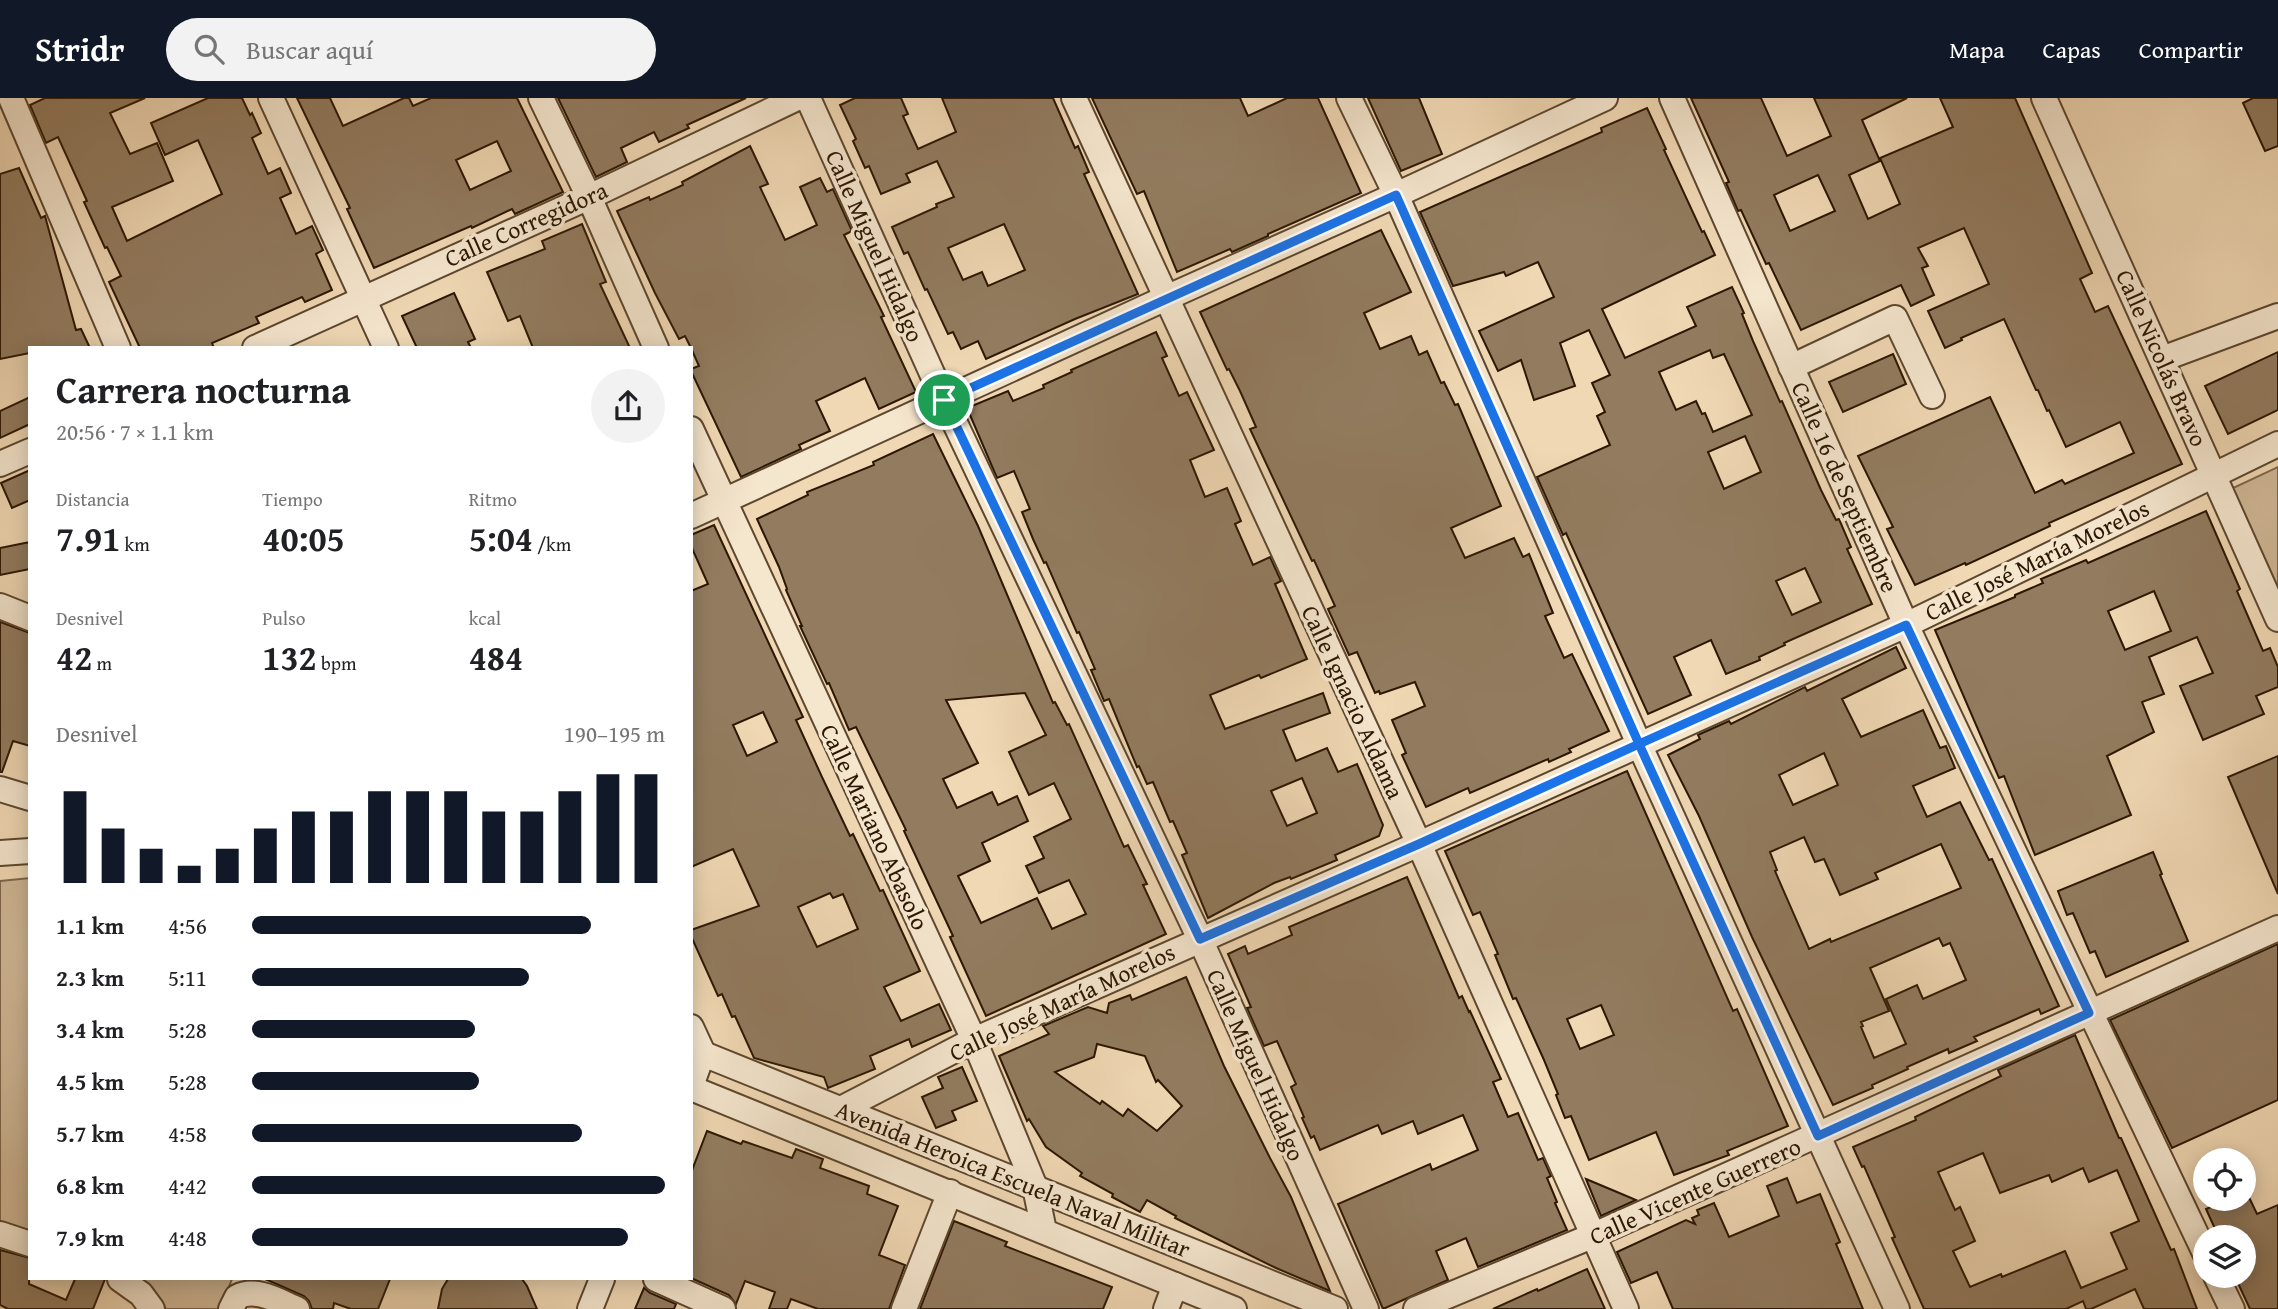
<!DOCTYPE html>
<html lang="es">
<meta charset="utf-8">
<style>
:root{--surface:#fff;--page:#f2f2f2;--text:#202124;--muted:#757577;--accent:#111827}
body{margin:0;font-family:"Gentium Book Plus",serif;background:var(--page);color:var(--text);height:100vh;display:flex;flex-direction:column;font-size:26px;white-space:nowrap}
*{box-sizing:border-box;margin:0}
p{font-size:23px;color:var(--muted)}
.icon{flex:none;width:38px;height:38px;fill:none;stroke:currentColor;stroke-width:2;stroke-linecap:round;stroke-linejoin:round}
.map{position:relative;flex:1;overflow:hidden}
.side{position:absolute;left:28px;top:248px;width:665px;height:934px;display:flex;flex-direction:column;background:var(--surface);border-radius:0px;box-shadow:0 4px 18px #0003}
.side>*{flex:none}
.tools{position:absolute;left:2193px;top:1050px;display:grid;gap:14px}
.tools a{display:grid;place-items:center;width:63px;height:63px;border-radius:50%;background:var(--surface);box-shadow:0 4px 18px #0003;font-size:35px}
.pin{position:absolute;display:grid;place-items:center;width:60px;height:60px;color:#fff;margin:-30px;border:4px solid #fff;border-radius:50%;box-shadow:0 2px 7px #0007}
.round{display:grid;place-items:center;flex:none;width:74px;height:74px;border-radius:37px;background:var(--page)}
.head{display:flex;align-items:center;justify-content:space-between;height:119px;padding:0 28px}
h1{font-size:38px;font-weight:700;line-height:52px}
.stats{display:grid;grid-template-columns:repeat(3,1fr);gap:10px;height:119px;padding:7px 28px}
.stats div{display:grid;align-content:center}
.stats b{font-size:35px;font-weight:700}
.stats small{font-size:19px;font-weight:400}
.stats p{font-size:19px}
.chart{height:196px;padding:14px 28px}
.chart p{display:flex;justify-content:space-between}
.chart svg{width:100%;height:126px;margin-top:7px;stroke:var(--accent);stroke-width:6}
ul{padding:0 28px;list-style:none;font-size:23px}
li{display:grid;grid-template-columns:112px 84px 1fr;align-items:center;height:52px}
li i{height:18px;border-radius:9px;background:var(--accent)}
header{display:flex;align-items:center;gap:42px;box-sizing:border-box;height:98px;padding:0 35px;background:var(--accent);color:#fff}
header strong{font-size:33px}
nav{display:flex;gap:38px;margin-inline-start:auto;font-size:24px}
.search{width:490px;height:63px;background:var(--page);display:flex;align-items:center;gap:18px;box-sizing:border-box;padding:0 24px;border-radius:38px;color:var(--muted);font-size:26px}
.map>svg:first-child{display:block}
.green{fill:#cfb796;stroke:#7e674c;stroke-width:2}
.building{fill:#927b5f;stroke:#2c1703;stroke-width:2;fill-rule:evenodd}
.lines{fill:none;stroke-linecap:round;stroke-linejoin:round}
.minor-casing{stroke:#5d472f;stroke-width:28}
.minor{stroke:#f5e6ce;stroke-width:24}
.route-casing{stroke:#fff;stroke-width:14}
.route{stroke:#1a73e8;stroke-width:9}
.labels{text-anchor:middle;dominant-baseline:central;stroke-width:7;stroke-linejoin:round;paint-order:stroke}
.street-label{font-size:24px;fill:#2c1703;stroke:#f5e6ce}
</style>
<header>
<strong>Stridr</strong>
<div class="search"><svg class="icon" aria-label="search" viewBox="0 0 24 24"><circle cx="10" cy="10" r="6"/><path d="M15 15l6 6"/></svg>Buscar aquí</div>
<nav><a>Mapa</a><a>Capas</a><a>Compartir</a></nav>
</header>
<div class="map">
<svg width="2278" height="1211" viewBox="0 0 2278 1211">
<rect width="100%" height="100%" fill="#f0d8b4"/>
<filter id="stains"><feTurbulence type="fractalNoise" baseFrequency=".00286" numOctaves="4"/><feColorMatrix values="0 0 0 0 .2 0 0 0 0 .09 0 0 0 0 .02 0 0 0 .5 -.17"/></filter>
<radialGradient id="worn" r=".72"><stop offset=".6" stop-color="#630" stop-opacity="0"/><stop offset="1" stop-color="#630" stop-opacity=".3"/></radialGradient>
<!-- green -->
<g class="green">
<polygon points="2278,369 2278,494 2231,391"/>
<polygon points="30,780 30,1138 0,1128 0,783"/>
<polygon points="130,1181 232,1181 220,1211 167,1211 158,1206"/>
</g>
<!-- building -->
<g class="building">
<polygon points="45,0 145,0 110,15 130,56 157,45 173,83 112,109 127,143 222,96 198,42 165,57 151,25 208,0 242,0 250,17 252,15 261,35 252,40 268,76 280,70 291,95 280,100 296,136 312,128 323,152 316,156 332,192 305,204 302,199 256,219 259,225 212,245 214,250 140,250 109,184 121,178 107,149 105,150 84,104 87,103 58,39 46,45 30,7"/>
<path d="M297 0H330L343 28 404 0H409L413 8 431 0H517L563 94 515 116 512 111 472 130 471 128 374 170 347 111 350 110ZM497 43 511 73 470 92 456 62Z"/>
<polygon points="558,0 746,0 687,27 689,30 659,44 654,34 621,50 627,64 596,79"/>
<path d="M855 0H901L908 16 903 18 918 51 956 34 942 0H1053L1075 50 1078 48 1089 74 1084 76 1138 196 1075 221 986 261 978 243 961 251 953 234 948 236 927 191 925 192 908 154 904 156 892 129 937 109 936 106 954 99 937 63 906 76 910 84 881 96 869 68 865 70 853 43 856 41 840 7ZM1004 126 1025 172 988 188 982 174 963 182 948 150Z"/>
<polygon points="1092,0 1240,0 1248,18 1287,0 1318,0 1361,95 1268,136 1268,138 1232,154 1230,151 1177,174 1144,93 1137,96"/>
<polygon points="1368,0 1419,0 1442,56 1401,73"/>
<path d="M1691 0H1761L1787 58 1831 38 1814 0H1907L1862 22 1880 63 1849 77 1868 121 1900 106 1880 60 1953 29 1940 0H2015L2092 175 2080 181 2095 214 2108 208 2182 366 2049 425 2050 428 1966 467 1965 465 1915 487 1887 431 1893 429 1858 358 1990 299 2035 395 2062 382 2065 386 2134 355 2120 324 2066 349 2049 312 2047 313 2038 292H2036L2004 221 1961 240 1962 242 1945 250 1928 213 1989 186 1964 130 1918 150 1928 168 1922 170 1934 197 1911 208 1901 187 1801 232 1769 165 1766 166 1741 112 1738 113 1726 85 1729 84ZM1818 77 1835 113 1790 133 1774 97Z"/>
<polygon points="2253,0 2278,0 2278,48 2265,53 2243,5"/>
<path d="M1647 10 1666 51 1664 52 1702 134 1704 133 1715 157 1602 211 1625 260 1696 228 1687 209 1732 189 1744 215 1742 216 1753 243 1780 304 1782 303 1821 392 1836 422 1839 421 1851 449 1847 451 1872 506 1784 545 1785 547 1759 559 1760 562 1726 576 1711 542 1674 559 1691 597 1648 616 1566 435 1563 437 1537 379 1610 347 1597 318 1605 314 1592 285 1610 277 1589 232 1560 245 1575 288 1534 302 1521 262 1498 273 1479 233 1554 199 1538 164 1506 178 1504 174 1453 188 1420 114 1602 34 1601 30ZM1710 252 1713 260 1724 256 1752 317 1713 334 1705 315 1702 316 1696 303 1676 312 1659 274ZM1745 338 1761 374 1724 391 1708 354ZM1805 470 1821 504 1792 517 1776 483Z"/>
<polygon points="750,48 768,86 760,89 785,142 817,127 800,89 820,80 827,94 833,91 852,133 844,137 884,218 881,219 916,294 879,311 865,280 816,303 830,333 799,347 801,351 741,379 691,273 691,271 699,268 691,250 685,238 679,241 655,195 617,113 649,99 650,102 683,87 682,84"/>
<polygon points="19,70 41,120 45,118 76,232 81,231 90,250 30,250 30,255 0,261 0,76"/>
<polygon points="582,126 606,184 600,186 630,250 533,250 520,218 508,223 487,174 545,151 542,143"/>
<polygon points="1381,132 1411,194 1364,215 1380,251 1411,238 1419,257 1427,253 1441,285 1444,284 1455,307 1458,306 1501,408 1451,430 1465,460 1514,440 1523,459 1529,456 1553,515 1545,518 1564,560 1572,556 1609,633 1569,651 1571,654 1549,664 1548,661 1470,695 1468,690 1426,709 1402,657 1406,655 1392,622 1425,608 1415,584 1380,596 1379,593 1375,595 1357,554 1349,557 1328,511 1335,508 1314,462 1312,463 1250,331 1256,329 1240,293 1229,271 1227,272 1200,214"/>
<polygon points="454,195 475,241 468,244 471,250 417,250 402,218"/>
<path d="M1156 234 1167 258 1162 260 1179 298 1187 294 1214 352 1190 362 1205 399 1227 390 1241 423 1235 426 1253 467 1270 459 1281 483 1275 486 1307 561 1261 580 1259 577 1210 597 1225 631 1323 595 1330 615 1283 632 1296 663 1327 650 1338 674 1357 666 1383 727 1379 738 1335 757 1337 762 1291 781 1290 779 1274 785 1208 820 1182 757 1187 755 1173 723 1170 724 1153 684 1147 686 1139 668 1137 669 1109 601 1104 603 1091 572 1095 571 1079 534 1077 535 1046 464 1044 465 1033 441 1022 414 1030 411 1014 373 997 380 967 310 1008 293 1013 303 1044 290 1043 287 1072 274 1071 272ZM1302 680 1317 715 1287 728 1271 693Z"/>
<polygon points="2278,254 2278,312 2228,336 2205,288"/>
<polygon points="1893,256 1906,286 1843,314 1829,284"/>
<polygon points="30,299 30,326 0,340 0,313"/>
<path d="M933 336 978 428 1053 605 1055 604 1067 627 1069 626 1124 749 1128 747 1147 786 1143 787 1166 836 986 918 950 839 953 838 904 733 906 732 856 629 849 632 829 585 827 586 800 528H802L786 492 787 491 779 469 757 421 808 397 807 394 874 367 873 364ZM1025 595 1046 637 1009 654 1029 697 1054 685 1071 721 1034 739 1044 760 1026 768 1039 795 1069 782 1086 816 1052 831 1037 800 981 825 958 778 990 763 982 745 1028 723 1017 698 998 707 992 694 957 710 943 681 978 665 946 602Z"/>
<polygon points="30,372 30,402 12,410 1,385"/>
<path d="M2206 413 2240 491 2237 493 2263 553 2270 550 2278 569V589L2256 598 2264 616 2203 642 2180 588 2213 575 2197 539 2149 559 2164 596 2142 604 2154 634 2107 658 2131 717 2035 757 2004 678 1999 680 1935 532 2015 499V497L2043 485 2041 481 2086 462 2088 465ZM2154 493 2171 533 2125 552 2108 513Z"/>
<path d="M714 427 803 619 796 622 822 679 850 738 853 736 880 793 883 792 920 873 884 889 901 923 939 906 951 932 912 949 909 941 870 958 875 971 828 990 824 979 754 960 735 918 732 919 722 896 718 898 691 838V832L759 808 733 751 691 769V493L708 486 691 448V437ZM763 614 777 644 747 658 733 627ZM830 795 833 800 843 796 858 831 817 849 798 809Z"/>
<polygon points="30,444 30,471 0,477 0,450"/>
<polygon points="0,524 30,535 30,648 13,643 2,674 0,674"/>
<path d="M1896 549 1906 570 1842 601 1861 639 1923 612 1940 650 1946 648 1955 670 1913 688 1927 719 1960 704 1989 762 1992 761 2059 908 2041 916 2039 911 2007 925 1974 939 1977 943 1949 955 1948 951 1907 969 1908 971 1872 987 1873 990 1833 1007 1752 839 1699 718 1668 657 1700 641 1698 637 1700 636 1729 623 1731 626 1805 589 1807 593ZM1824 655 1838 687 1793 707 1779 677ZM1804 739 1815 764 1824 761 1840 797 1878 781 1875 775 1941 746 1961 790 1831 844 1830 841 1809 851 1775 773 1777 772 1770 754ZM1939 840 1943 848 1950 845 1966 882 1923 901 1917 887 1886 901 1906 946 1874 960 1861 929 1863 928 1861 924 1889 913 1870 870Z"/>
<polygon points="2278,658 2278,796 2228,679"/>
<path d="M1627 673 1733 913 1737 911 1788 1028 1727 1053 1729 1057 1674 1077 1656 1034 1589 1062 1571 1018 1565 1020 1556 997 1558 996 1544 962 1516 900 1513 901 1495 857 1498 856 1480 814 1473 817 1445 753ZM1601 907 1614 937 1580 951 1567 921Z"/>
<polygon points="2153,754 2162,776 2160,777 2188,843 2106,879 2095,853 2090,855 2073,815 2067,817 2058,793"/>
<polygon points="1407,779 1459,900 1462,898 1469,914 1470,913 1501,981 1493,984 1508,1019 1518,1015 1538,1062 1543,1060 1551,1078 1547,1080 1557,1104 1555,1105 1567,1132 1478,1169 1466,1140 1436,1153 1448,1182 1383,1211 1338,1106 1430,1066 1432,1072 1478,1052 1463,1017 1418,1036 1413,1023 1382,1036 1378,1027 1320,1052 1314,1038 1311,1040 1302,1020 1304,1019 1291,989 1296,986 1277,943 1264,948 1247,910 1251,909 1228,856 1245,848 1248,856 1292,837 1289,829"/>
<polygon points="2278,846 2278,1002 2172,1050 2110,922"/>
<path d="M1186 879 1224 968 1270 1060 1291 1099 1330 1193 1276 1170 1175 1120 1176 1118 1147 1102 1140 1114 1112 1099 1113 1096 1080 1078 1082 1075 1046 1049 1029 1021 1027 1023 999 958 1049 936 1043 928 1088 909 1107 915 1109 905 1130 897 1132 902ZM1097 946 1145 958 1156 984 1158 982 1182 1008 1157 1033 1128 1011 1123 1018 1102 1003 1100 1006 1055 974 1094 959Z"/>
<path d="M2075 937 2119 1040H2121L2171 1152 2174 1151 2197 1211H2144L2135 1191 2091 1211H2086L2083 1203 2066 1211H1924L1892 1140 1895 1139 1864 1068 1862 1069 1853 1049 1916 1022 1915 1019 2001 978 1998 972ZM1983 1055 2000 1095 2049 1077 2052 1084 2083 1070 2089 1084 2117 1072 2139 1123 2111 1135 2127 1171 2081 1190 2065 1153 2002 1179 2001 1176 1970 1189 1953 1153 1975 1143 1960 1109 1955 1112 1938 1074Z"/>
<polygon points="962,969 977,1003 952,1013 956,1022 936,1030 922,999 943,990 938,979"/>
<polygon points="707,1033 741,1046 743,1043 792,1060 796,1051 823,1061 820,1070 869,1088 867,1096 898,1108 879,1157 905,1167 889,1211 818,1211 791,1201 787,1211 769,1211 775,1194 745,1183 736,1206 729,1197 691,1180 691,1075"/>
<polygon points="1787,1080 1797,1105 1820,1096 1840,1144 1836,1146 1863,1211 1673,1211 1657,1174 1631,1185 1617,1154 1686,1122 1695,1126 1692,1120 1699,1117 1697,1112 1714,1105 1729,1139 1779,1118 1767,1088"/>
<polygon points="1586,1081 1617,1094 1636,1102 1601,1118"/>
<polygon points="2246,1093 2257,1116 2278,1107 2278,1211 2250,1211 2237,1183 2240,1182 2238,1178 2244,1178 2244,1139 2222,1139 2219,1132 2216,1133 2206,1111 2229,1101 2244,1101 2244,1095"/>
<polygon points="954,1123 1007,1144 1005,1148 1112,1189 1103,1211 920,1211"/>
<polygon points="0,1152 30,1160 29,1186 66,1202 75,1181 105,1181 93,1211 8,1211 0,1207"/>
<polygon points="1587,1171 1605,1211 1493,1211 1537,1191 1538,1193"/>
<polygon points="265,1181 390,1181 378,1211 351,1211 334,1205 333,1211 312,1211 309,1203 304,1198"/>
<polygon points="448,1181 522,1181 527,1188 537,1211 438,1211 442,1191"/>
<polygon points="644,1190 650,1195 676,1206 674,1211 635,1211"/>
</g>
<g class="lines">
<!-- minor casing -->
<g class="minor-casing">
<g id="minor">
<polyline points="11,0 118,250"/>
<polyline points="271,0 386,250"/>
<polyline points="541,0 589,99 656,250"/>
<polyline points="808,0 944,302 1200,841 1366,1211"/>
<polyline points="1074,0 1419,746 1626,1211"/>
<polyline points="1349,0 1396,97 1639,646 1897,1211"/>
<polyline points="1672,0 1906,527 2205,1155"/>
<polyline points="2044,0 2278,521"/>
<polyline points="255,250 589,99 797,0"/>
<polyline points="2162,261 2278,218"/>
<polyline points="1791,269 1895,220 1932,298"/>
<polyline points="691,331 974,942 1035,1089 1044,1133"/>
<polyline points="0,366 30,353"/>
<polyline points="691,418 1166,200 1396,97 1605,0"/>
<polyline points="0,508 30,520"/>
<polyline points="0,691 30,700"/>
<polyline points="0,755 30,753"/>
<polyline points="691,929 703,955 691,988"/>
<polyline points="691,951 1335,1211"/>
<polyline points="691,990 1234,1211"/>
<polyline points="841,1011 974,942 1419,746 1906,527 2278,346"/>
<polyline points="0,1136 30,1146"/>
<polyline points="2216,1178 2232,1211"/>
<polyline points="120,1181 141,1196 152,1211"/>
<polyline points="656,1181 723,1211"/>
<path d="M231 1211 237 1199C256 1189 278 1203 297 1211"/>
<polyline points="590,1211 602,1181"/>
<polyline points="904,1211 950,1094"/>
<polyline points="1166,1211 1175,1187"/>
<polyline points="1416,1211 1592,1138 2278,830"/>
</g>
</g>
<!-- minor -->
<use href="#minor" class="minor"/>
</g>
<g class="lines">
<!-- route casing -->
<g class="route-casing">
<polyline id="route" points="944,302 1200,841 1419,746 1639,646 1818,1038 2089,915 1906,527 1639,646 1396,97 944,302"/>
</g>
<!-- route -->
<use href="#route" class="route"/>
</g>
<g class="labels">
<!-- street labels -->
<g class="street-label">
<text transform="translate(526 126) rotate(-24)">Calle Corregidora</text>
<text transform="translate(875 148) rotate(66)">Calle Miguel Hidalgo</text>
<text transform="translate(2162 260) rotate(66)">Calle Nicolás Bravo</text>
<text transform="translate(1845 389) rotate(66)">Calle 16 de Septiembre</text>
<text transform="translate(2037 462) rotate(-26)">Calle José María Morelos</text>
<text transform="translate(1353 604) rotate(65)">Calle Ignacio Aldama</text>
<text transform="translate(875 729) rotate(65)">Calle Mariano Abasolo</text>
<text transform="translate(1062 904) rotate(-25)">Calle José María Morelos</text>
<text transform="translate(1256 967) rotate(66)">Calle Miguel Hidalgo</text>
<text transform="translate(1013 1081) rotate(22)">Avenida Heroica Escuela Naval Militar</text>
<text transform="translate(1695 1093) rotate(-24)">Calle Vicente Guerrero</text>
</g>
</g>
<rect width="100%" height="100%" filter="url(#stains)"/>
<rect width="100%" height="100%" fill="url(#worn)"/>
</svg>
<div class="tools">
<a><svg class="icon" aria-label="locate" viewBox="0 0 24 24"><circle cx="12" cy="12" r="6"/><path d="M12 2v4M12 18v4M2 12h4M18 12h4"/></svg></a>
<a><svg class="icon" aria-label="layers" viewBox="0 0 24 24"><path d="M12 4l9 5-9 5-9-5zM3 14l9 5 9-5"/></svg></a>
</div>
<div class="pin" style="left:944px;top:302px;background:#1e9e55"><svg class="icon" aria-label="arrive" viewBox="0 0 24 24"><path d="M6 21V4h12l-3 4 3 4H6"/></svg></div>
<section class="side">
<div class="head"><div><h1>Carrera nocturna</h1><p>20:56 · 7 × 1.1 km</p></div><a class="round"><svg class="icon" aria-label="share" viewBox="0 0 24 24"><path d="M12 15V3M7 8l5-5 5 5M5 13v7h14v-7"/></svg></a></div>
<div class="stats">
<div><p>Distancia</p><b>7.91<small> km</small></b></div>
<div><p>Tiempo</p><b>40:05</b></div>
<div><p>Ritmo</p><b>5:04<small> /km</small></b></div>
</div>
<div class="stats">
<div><p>Desnivel</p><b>42<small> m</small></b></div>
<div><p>Pulso</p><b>132<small> bpm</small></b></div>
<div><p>kcal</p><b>484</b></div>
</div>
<div class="chart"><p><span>Desnivel</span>190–195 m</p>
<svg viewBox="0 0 160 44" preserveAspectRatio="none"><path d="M5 44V12M15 44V25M25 44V32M35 44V38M45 44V32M55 44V25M65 44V19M75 44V19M85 44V12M95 44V12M105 44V12M115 44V19M125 44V19M135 44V12M145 44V6M155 44V6"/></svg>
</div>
<ul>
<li><b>1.1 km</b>4:56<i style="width:82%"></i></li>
<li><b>2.3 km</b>5:11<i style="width:67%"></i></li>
<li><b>3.4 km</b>5:28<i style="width:54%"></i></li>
<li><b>4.5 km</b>5:28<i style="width:55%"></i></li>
<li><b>5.7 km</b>4:58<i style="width:80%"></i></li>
<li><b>6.8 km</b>4:42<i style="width:100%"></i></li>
<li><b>7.9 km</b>4:48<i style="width:91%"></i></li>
</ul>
</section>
</div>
